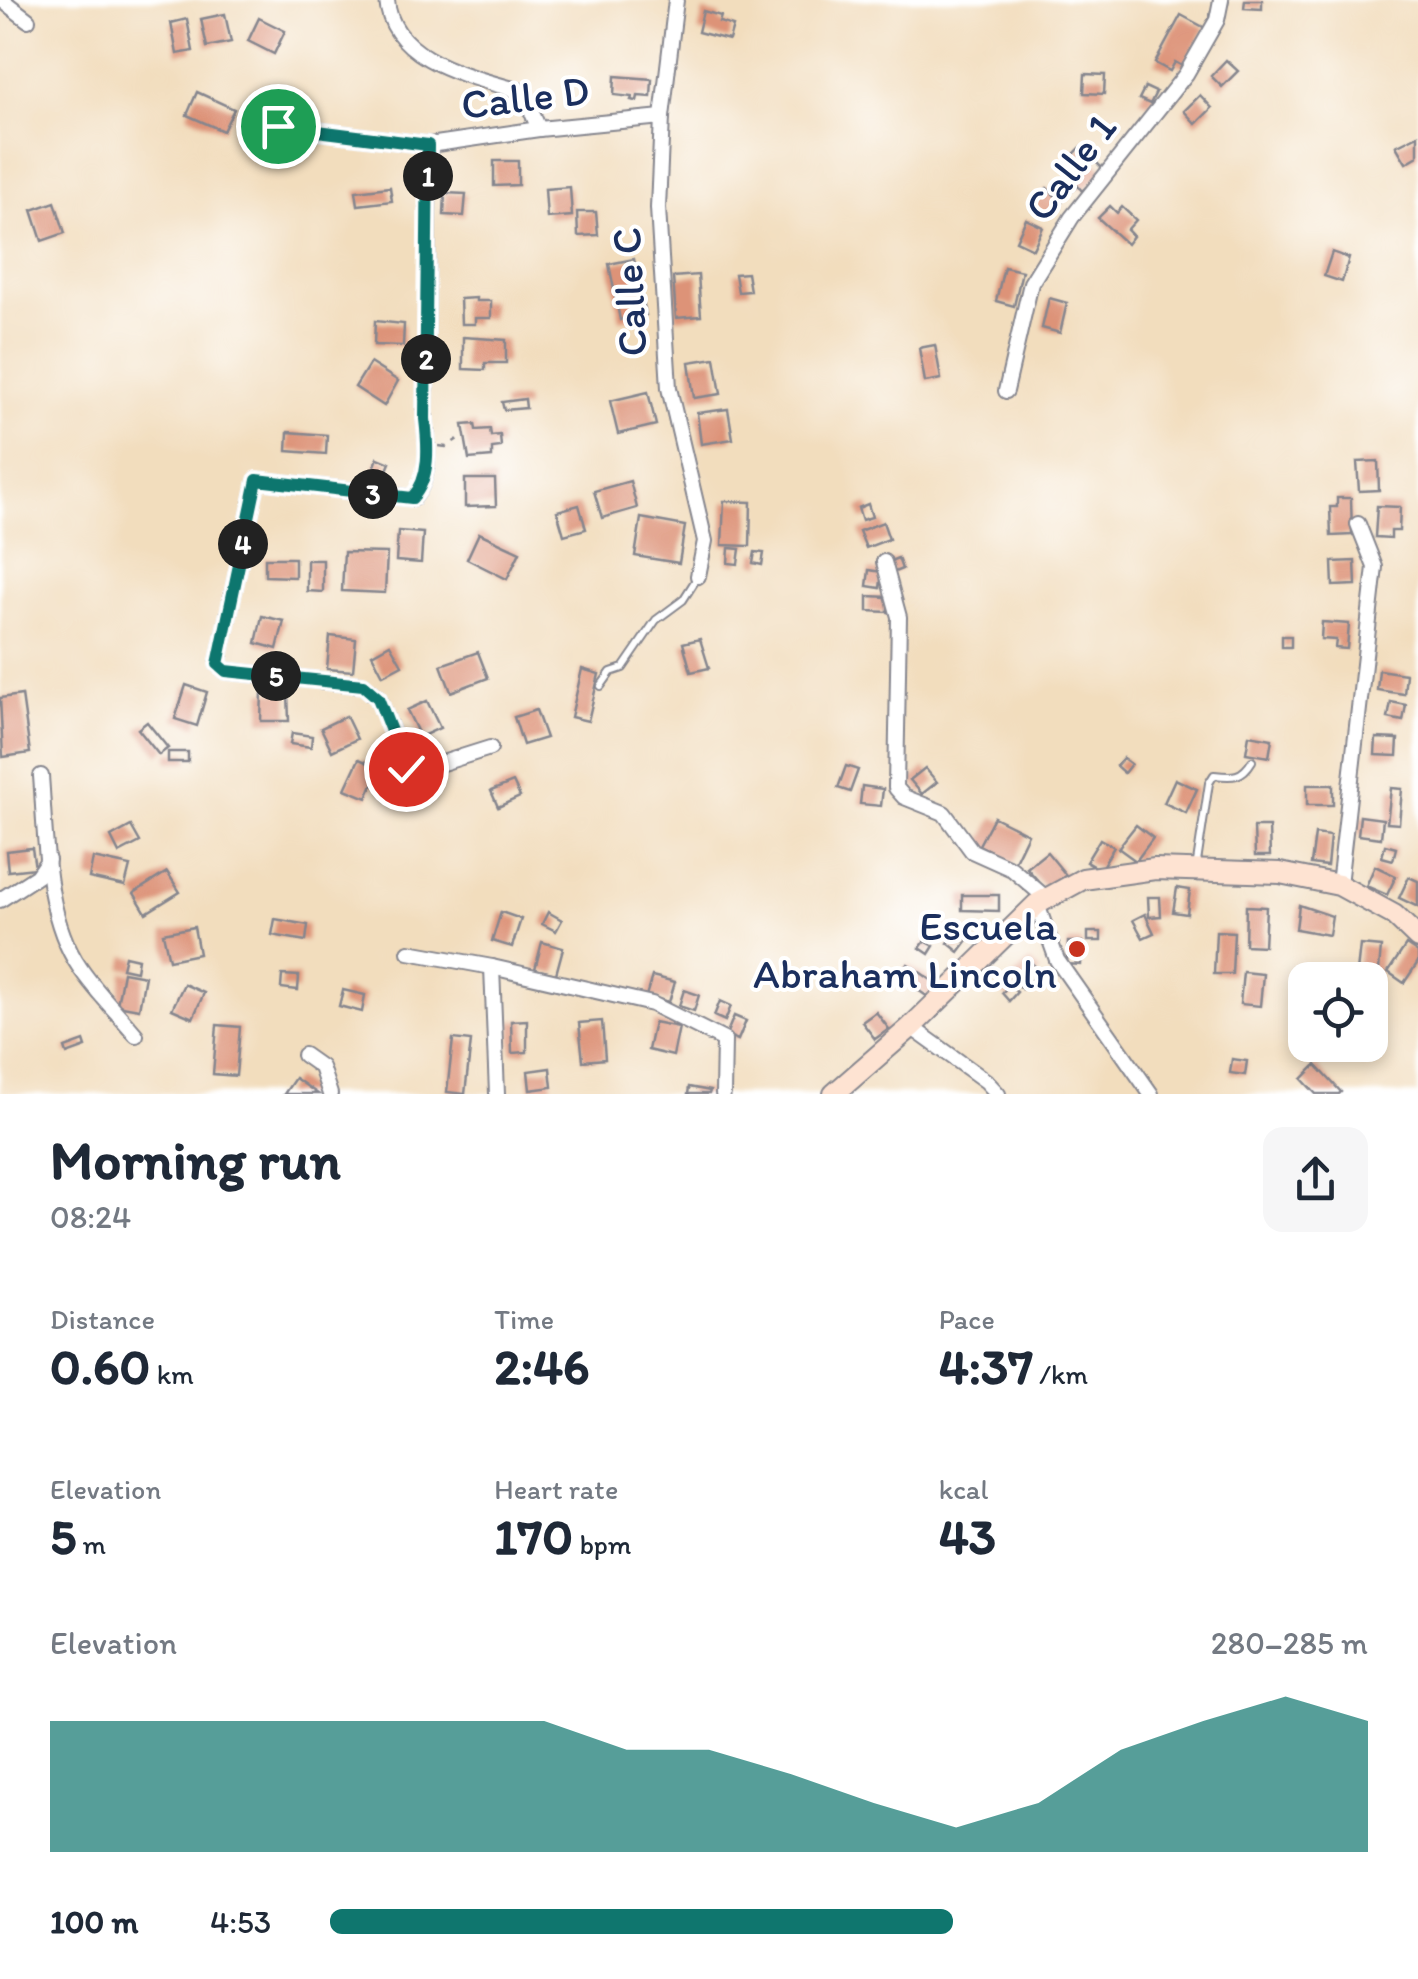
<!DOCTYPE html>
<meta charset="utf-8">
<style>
:root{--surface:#fff;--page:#f6f6f7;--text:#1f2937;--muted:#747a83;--accent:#0f766e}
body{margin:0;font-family:Itim,sans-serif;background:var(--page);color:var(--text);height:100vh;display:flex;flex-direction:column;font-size:38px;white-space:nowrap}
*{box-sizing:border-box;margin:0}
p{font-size:32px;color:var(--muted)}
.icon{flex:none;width:55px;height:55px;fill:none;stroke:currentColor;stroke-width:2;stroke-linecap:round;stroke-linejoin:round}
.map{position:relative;height:1094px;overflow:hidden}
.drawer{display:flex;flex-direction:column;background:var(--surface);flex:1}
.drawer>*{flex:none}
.controls{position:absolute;left:1288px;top:962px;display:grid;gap:20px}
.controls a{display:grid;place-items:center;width:100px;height:100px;border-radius:20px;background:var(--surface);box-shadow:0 5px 15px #0003;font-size:50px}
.pin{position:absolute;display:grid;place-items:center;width:85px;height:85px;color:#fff;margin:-42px;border:5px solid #fff;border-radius:50%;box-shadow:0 2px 10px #0007}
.km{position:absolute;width:50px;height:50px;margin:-25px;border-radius:50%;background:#222;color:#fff;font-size:28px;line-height:50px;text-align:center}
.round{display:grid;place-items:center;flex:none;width:105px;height:105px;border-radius:20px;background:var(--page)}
.overview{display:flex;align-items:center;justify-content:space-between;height:170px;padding:0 50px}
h1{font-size:55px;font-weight:700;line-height:75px}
.figures{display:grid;grid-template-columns:repeat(3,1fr);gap:15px;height:170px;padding:10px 50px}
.figures div{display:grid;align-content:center}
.figures b{font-size:50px;font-weight:700}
.figures small{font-size:28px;font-weight:400}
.figures p{font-size:28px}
.chart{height:280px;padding:20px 50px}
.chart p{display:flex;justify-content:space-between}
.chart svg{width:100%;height:180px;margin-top:10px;fill:var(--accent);opacity:.7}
ul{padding:0 50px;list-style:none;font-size:32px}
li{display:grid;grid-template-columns:160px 120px 1fr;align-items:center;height:75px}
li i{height:25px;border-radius:12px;background:var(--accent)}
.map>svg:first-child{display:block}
.building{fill:#dd9378}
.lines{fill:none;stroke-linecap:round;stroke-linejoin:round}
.lane-casing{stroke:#86868e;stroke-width:10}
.street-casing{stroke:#86868e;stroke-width:18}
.secondary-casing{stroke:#86868e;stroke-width:24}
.path{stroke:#86868e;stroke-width:2.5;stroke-dasharray:8 8;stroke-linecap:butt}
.lane{stroke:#fff;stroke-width:6}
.street{stroke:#fff;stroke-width:14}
.secondary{stroke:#fee3d2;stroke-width:20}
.route-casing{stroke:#fff;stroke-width:20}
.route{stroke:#0f766e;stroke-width:12}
.poi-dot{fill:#c8321e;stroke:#fff;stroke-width:4}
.labels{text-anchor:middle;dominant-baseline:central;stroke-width:8;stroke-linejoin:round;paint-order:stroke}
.street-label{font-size:42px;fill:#1b2f5e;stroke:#fff}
.poi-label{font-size:42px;fill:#1b2f5e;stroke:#fff;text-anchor:end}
</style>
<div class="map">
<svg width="1418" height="1094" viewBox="0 0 1418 1094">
<rect width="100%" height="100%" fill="#fff"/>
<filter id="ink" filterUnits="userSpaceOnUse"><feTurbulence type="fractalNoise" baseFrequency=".01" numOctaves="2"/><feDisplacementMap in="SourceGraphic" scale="20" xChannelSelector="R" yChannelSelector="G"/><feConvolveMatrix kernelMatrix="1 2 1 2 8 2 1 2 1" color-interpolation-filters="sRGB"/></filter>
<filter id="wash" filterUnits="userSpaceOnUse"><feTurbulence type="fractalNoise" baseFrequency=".0048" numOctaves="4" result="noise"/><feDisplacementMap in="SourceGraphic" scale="40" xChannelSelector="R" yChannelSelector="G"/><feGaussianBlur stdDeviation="2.25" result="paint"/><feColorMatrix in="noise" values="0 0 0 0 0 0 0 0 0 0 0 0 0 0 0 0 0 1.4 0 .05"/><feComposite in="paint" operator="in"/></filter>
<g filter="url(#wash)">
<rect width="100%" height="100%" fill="#f2ddbd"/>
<g id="blocks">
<!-- building -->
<g class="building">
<polygon points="1245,0 1262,0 1262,9 1244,8"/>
<polygon points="703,11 721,16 719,22 733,26 729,40 698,32"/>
<polygon points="225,14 231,42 207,47 201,19"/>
<polygon points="1181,15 1205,28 1184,67 1175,62 1170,71 1155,63"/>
<polygon points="259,18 285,31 274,54 248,41"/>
<polygon points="187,19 193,51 177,54 171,23"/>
<polygon points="1226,60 1238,71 1222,87 1211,76"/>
<polygon points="1085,74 1105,75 1104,94 1084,93"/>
<polygon points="615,76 652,79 651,97 638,96 637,101 631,100 632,97 614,95"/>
<polygon points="1145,87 1156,92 1150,104 1139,99"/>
<polygon points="197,92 234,109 223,131 187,115"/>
<polygon points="1200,95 1212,108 1196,124 1184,111"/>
<polygon points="1418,135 1418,156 1406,163 1396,146"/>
<polygon points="1081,147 1104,170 1082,191 1078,186 1072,191 1064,182 1072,174 1063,165"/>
<polygon points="494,161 518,161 518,185 494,186"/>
<polygon points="390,187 392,201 358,205 356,191"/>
<polygon points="570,187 572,216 547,218 545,189"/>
<polygon points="1047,188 1062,202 1048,217 1033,203"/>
<polygon points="445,193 466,194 464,216 444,215"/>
<polygon points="55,202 65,233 42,241 32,210"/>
<polygon points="1110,206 1117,213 1122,207 1136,220 1127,230 1133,236 1127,244 1098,218"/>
<polygon points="577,212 596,212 598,235 578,236"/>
<polygon points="1026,219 1043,227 1033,249 1016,241"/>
<polygon points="1332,252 1349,258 1342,282 1324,276"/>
<polygon points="634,259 646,315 620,320 609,264"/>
<polygon points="1004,267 1022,271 1014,306 996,301"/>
<polygon points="747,273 750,291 738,292 735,274"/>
<polygon points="698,275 701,316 676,318 673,277"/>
<polygon points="476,298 476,301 491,301 491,318 475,318 475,324 461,324 460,299"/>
<polygon points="1049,298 1067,303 1060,333 1042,328"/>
<polygon points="375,321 404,324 403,346 374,345"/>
<polygon points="463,337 506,340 506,363 485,363 485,370 463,369"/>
<polygon points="935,345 941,379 925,382 919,348"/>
<polygon points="715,358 721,394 694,398 689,362"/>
<polygon points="370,363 398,381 384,406 355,387"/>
<polygon points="648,392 656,425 618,434 610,401"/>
<polygon points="525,399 526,408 504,410 502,402"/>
<polygon points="728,409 733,439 701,444 697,413"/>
<polygon points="475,424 476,430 490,429 491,436 500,435 501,447 492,448 492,457 469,459 463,425"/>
<polygon points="288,432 327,435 326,454 287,451"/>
<polygon points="378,458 390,463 382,482 370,478"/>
<polygon points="1378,461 1379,490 1359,491 1357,462"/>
<polygon points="465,479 495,479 496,506 465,507"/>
<polygon points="630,481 637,508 602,518 594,491"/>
<polygon points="1337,498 1351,498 1352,535 1331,536 1330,507 1337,507"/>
<polygon points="724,501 751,502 750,546 722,545"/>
<polygon points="868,504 872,517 862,520 858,508"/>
<polygon points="579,505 586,529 564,535 557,511"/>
<polygon points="1377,506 1400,507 1399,531 1391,531 1391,538 1375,537"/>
<polygon points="641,518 685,526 679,563 635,556"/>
<polygon points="883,522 889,539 866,548 859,531"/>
<polygon points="398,531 423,533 421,563 396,561"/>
<polygon points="479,533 520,552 507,579 467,559"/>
<polygon points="729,548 740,549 738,564 728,563"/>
<polygon points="344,552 387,553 385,593 342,591"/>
<polygon points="755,552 764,553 762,565 753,563"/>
<polygon points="265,558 295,558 295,577 265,576"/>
<polygon points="898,558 902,569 892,573 888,562"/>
<polygon points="307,560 323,560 323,592 307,591"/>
<polygon points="1355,561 1356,585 1333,586 1332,562"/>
<polygon points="869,570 882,572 880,588 867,586"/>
<polygon points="868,596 888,597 888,612 868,611"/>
<polygon points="262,616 284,621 277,649 256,643"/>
<polygon points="1322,622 1349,624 1347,649 1335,648 1336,640 1321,639"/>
<polygon points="330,636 356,639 353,671 327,669"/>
<rect x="1282" y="636" width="9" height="11"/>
<polygon points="700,639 709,668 691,672 683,643"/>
<polygon points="390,644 402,665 383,675 372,654"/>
<polygon points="478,652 488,678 451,692 441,665"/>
<polygon points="582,669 599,674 588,721 571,717"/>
<polygon points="1379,670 1406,674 1404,694 1377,690"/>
<polygon points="186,685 207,692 197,726 175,719"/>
<polygon points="262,692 288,692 289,721 261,721"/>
<polygon points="22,695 30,753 3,757 0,698"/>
<polygon points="427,701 440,728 420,737 407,710"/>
<polygon points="1391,702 1406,705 1403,721 1388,718"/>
<polygon points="536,710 546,738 523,745 514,717"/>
<polygon points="346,716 357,739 332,751 321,728"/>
<polygon points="147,722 168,748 159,755 138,729"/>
<polygon points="292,733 312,736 311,747 290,744"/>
<polygon points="1249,735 1272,739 1269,757 1246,753"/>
<polygon points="1376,738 1398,739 1397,756 1375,755"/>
<rect x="168" y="752" width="20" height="10"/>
<polygon points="1123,758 1131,764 1124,773 1116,766"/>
<polygon points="359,759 380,768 367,798 345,789"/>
<polygon points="846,766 858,770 850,792 838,788"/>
<polygon points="925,768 937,782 922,794 910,780"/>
<polygon points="1175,779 1197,789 1186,813 1164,803"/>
<polygon points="513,782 520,797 498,807 491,791"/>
<rect x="1307" y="785" width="26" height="20"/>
<polygon points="862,786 883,789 881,806 860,804"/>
<polygon points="1391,788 1402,789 1399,824 1387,823"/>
<polygon points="1360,816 1383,819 1381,838 1358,835"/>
<polygon points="994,817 1028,834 1014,863 979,845"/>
<polygon points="1136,825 1153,838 1136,861 1118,848"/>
<polygon points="131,826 140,842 119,853 111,837"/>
<polygon points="1254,827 1269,827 1270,856 1255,856"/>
<polygon points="1315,834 1330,836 1327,866 1311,864"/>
<polygon points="1100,839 1114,847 1100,870 1086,862"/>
<polygon points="1385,845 1396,848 1393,860 1382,857"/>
<polygon points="32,848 35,868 8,871 6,851"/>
<polygon points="1047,852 1066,875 1047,891 1027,868"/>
<polygon points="93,858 130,866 125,886 89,878"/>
<polygon points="1375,866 1396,876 1387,895 1366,886"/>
<polygon points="167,872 180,892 146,913 134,893"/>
<polygon points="1409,877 1418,881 1418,907 1399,898"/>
<polygon points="1177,888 1190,890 1187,914 1173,912"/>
<polygon points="962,895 999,895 999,911 962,910"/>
<polygon points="1148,897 1160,897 1161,916 1149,917"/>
<polygon points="1299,905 1332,916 1329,935 1296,929"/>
<polygon points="1246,906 1266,907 1264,946 1245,945"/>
<polygon points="501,912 521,919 512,947 492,941"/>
<polygon points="548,912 562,920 556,931 542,924"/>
<polygon points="1145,914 1154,933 1143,938 1133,920"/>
<polygon points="275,919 308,925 306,941 272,935"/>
<polygon points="194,927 199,954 169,960 163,933"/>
<polygon points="957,931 968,940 959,952 948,943"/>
<polygon points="1216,931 1234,932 1232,974 1214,974"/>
<rect x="1088" y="932" width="13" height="9"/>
<polygon points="925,941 934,946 929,954 920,948"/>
<polygon points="542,942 563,948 556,974 535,969"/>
<polygon points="1068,942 1082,942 1081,965 1067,964"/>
<polygon points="1360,945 1381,947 1378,982 1356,980"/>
<polygon points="1406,945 1418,953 1418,962 1404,983 1388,972"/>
<polygon points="125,956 138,959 136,971 122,968"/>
<polygon points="1030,961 1040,972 1022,989 1012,978"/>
<polygon points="908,964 940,986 931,999 899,977"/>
<polygon points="123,972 145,976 139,1009 117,1005"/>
<polygon points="1243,972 1263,974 1260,1006 1240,1004"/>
<polygon points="282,975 299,976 298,990 281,988"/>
<polygon points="652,976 675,982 669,1002 646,996"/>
<polygon points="184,984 204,993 193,1018 172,1009"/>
<polygon points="1009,985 1017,992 1009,1001 1002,993"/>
<polygon points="343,990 365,995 362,1012 339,1006"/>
<polygon points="684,990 699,995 694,1011 679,1006"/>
<polygon points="720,1001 731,1006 725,1021 714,1016"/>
<polygon points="876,1012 889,1029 875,1039 862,1022"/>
<polygon points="734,1016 746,1021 738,1040 726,1035"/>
<polygon points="527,1020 527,1052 512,1053 511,1021"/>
<polygon points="602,1021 605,1059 583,1061 579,1023"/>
<polygon points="654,1022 679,1027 673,1056 648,1050"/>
<polygon points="217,1025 240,1027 236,1076 213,1074"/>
<polygon points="453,1039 471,1041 465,1094 447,1092"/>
<polygon points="84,1041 86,1047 67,1054 65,1048"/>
<polygon points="1232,1059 1247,1061 1245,1075 1230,1073"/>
<polygon points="1316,1065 1341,1092 1339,1094 1316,1094 1302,1079"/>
<polygon points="550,1068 552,1087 530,1090 528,1071"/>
<polygon points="295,1078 318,1094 284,1094"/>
<polygon points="689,1087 710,1091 709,1094 688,1094"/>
</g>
</g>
</g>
<g filter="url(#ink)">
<use href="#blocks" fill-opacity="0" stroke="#86868e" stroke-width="2.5"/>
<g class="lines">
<!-- lane casing -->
<g class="lane-casing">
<g id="lane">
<polyline points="601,686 611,672 623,668 656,620 683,600 697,578"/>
<path d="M1196 869 1209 783 1214 775C1233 777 1242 778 1252 761"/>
</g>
</g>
<!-- street casing -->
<g class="street-casing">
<g id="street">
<polyline points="2,0 28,20"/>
<path d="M387 0C391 62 474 77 523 92L539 129"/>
<polyline points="676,0 662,117 658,208 669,388 705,541 698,576"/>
<polyline points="278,126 429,145 539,129 662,117"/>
<path d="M429 145 425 419C428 445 431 478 413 498L257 480 218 664 226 671 363 685 378 698 407 769 417 771 490 748"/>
<polyline points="1006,391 1031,283 1072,217 1186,74 1217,20 1221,0"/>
<polyline points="884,562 899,617 896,788 904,797 944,813 972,851 1012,869 1046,898"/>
<path d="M41 776C46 838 44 916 80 968 96 992 118 1013 136 1035"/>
<polyline points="1339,885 1375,567 1358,524"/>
<polyline points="0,900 37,876 48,860"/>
<polyline points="1037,904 1057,960 1151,1094"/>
<polyline points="409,952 492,967 652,1004 724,1040 723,1094"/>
<polyline points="492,967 497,1094"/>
<polyline points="911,1027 986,1081 998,1094"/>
<polyline points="304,1055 321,1067 330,1094"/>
</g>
</g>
<!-- secondary casing -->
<g class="secondary-casing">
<polyline id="secondary" points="834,1094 911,1027 1037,904 1083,879 1155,869 1280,873 1339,885 1394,915 1418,938"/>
</g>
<!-- path -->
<polyline class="path" points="439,446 446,447 458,439"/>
<!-- lane -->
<use href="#lane" class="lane"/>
<!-- street -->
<use href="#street" class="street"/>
<!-- secondary -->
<use href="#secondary" class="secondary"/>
</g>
</g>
<g class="lines" filter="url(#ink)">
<!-- route casing -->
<g class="route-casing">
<path id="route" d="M278 126 428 145 425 419C428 445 431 478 412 498L257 480 218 664 226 671 363 685 378 698 406 769"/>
</g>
<!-- route -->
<use href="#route" class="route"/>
</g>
<!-- markers -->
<circle class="poi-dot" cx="1077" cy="949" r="10"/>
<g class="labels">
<!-- street labels -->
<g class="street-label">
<text transform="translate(525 97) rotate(-7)">Calle D</text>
<text transform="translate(1070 167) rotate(-53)">Calle 1</text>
<text transform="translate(629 292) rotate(-93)">Calle C</text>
</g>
<!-- poi labels -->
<g class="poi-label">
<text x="1057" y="925">Escuela<tspan x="1057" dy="48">Abraham Lincoln</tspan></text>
</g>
</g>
</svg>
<div class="controls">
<a><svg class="icon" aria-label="locate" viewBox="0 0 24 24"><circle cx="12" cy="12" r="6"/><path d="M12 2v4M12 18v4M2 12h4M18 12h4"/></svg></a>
</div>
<div class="pin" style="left:278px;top:126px;background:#1e9e55"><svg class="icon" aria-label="arrive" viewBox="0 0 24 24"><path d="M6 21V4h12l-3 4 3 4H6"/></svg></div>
<div class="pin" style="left:406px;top:769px;background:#d93025"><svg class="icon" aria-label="check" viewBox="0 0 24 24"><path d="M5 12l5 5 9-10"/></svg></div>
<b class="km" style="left:428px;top:176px">1</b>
<b class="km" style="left:426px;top:359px">2</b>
<b class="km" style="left:373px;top:494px">3</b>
<b class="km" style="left:243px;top:544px">4</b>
<b class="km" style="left:276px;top:676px">5</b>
</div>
<section class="drawer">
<div class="overview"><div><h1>Morning run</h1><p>08:24</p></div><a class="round"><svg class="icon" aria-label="share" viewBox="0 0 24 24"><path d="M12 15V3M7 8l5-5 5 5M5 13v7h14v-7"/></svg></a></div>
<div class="figures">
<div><p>Distance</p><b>0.60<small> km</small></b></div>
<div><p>Time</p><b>2:46</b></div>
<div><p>Pace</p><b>4:37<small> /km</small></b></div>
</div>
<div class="figures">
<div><p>Elevation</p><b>5<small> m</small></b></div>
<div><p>Heart rate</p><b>170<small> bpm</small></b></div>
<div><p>kcal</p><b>43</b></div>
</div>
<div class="chart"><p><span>Elevation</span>280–285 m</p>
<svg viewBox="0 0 160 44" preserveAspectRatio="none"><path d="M0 44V12L10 12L20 12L30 12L40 12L50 12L60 12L70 19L80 19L90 25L100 32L110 38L120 32L130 19L140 12L150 6L160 12V44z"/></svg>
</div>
<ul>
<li><b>100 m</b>4:53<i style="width:60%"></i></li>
</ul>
</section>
